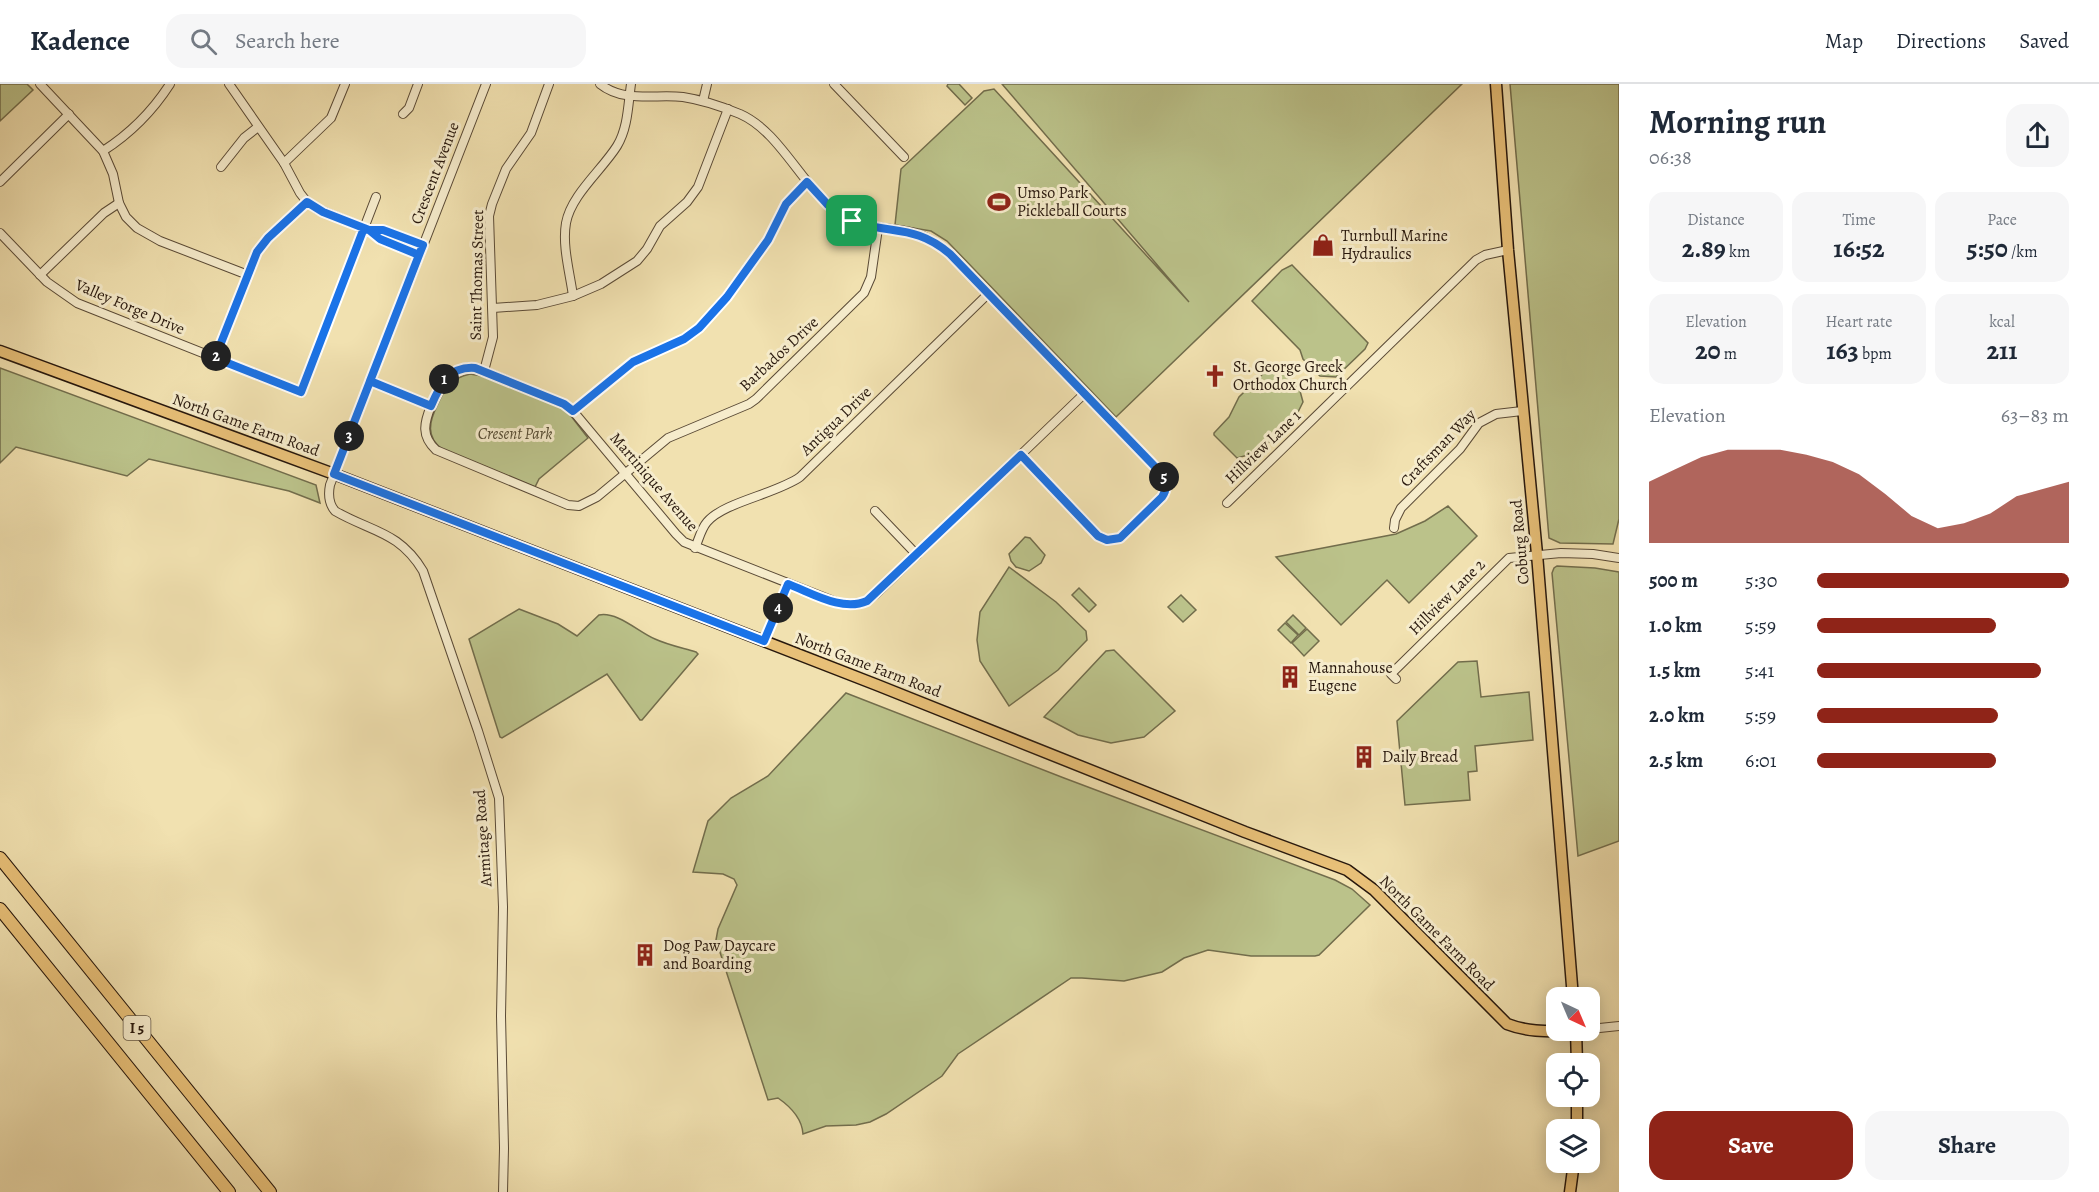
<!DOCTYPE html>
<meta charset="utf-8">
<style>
:root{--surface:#fff;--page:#f6f6f7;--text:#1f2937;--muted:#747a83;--line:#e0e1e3;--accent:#8f2418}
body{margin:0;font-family:Alegreya,serif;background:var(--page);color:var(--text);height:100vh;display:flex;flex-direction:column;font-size:22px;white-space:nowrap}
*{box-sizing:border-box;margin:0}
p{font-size:20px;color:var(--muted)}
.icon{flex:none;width:33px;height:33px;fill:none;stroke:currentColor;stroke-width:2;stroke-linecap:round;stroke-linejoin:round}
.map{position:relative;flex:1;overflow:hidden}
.details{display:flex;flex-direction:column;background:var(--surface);width:480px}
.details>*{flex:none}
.needle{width:39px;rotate:136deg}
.tools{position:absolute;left:1546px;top:903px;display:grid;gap:12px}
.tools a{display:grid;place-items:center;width:54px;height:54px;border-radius:12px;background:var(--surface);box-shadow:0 3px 15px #0003;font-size:30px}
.pin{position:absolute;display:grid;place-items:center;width:51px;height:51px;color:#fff;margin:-26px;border-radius:12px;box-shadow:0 3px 9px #0006}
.km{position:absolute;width:30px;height:30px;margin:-15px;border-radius:50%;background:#222;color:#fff;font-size:16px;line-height:30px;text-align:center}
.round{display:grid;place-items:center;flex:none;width:63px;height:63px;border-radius:18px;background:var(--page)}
.head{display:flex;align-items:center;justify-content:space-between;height:102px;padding:0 30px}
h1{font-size:33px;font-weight:700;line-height:45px}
.stats{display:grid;grid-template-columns:repeat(3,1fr);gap:9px;height:102px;padding:6px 30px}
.stats div{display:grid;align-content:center;border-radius:15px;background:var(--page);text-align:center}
.stats b{font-size:26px;font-weight:700}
.stats small{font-size:16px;font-weight:400}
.stats p{font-size:16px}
.chart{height:168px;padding:12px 30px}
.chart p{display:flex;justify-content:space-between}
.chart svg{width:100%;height:108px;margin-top:6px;fill:var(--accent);opacity:.7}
.button{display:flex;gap:12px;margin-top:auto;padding:12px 30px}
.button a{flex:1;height:69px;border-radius:18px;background:var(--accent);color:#fff;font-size:24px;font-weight:700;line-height:69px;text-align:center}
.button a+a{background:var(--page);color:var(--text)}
ul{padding:0 30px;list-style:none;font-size:20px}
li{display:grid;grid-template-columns:96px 72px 1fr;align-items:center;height:45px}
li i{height:15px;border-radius:8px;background:var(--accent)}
header{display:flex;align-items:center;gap:36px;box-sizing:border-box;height:84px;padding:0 30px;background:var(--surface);border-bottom:2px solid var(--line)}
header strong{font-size:28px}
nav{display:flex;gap:33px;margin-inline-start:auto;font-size:21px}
.search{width:420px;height:54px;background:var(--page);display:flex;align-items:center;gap:15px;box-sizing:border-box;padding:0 21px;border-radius:18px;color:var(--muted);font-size:22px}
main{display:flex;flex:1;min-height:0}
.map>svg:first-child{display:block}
.green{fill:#bbc28a;stroke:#726d4c;stroke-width:1.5}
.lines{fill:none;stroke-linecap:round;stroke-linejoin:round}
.minor-casing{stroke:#5a4a36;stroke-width:10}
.major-casing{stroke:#28180d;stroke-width:13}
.highway-casing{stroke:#28180d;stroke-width:14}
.minor{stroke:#f6eccc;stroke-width:8}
.major{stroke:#e8c078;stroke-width:10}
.highway{stroke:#e8c078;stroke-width:12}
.route-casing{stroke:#fff;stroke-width:12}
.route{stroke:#1a73e8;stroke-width:8}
.labels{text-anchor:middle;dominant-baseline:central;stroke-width:6;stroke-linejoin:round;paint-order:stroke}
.shield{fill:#f6eccc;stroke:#665846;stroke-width:1.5}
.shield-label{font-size:15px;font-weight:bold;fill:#28180d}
.street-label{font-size:16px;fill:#28180d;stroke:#f6eccc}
.poi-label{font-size:16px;fill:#28180d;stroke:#f6eccc;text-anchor:start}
.park-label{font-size:16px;font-style:italic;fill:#544b32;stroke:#f6eccc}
</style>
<header>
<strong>Kadence</strong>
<div class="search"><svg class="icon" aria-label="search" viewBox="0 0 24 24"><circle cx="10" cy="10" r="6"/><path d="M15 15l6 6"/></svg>Search here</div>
<nav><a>Map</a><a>Directions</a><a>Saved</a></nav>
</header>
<main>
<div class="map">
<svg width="1619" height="1108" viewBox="0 0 1619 1108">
<rect width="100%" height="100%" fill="#f1e1b0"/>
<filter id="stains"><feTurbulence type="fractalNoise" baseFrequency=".00333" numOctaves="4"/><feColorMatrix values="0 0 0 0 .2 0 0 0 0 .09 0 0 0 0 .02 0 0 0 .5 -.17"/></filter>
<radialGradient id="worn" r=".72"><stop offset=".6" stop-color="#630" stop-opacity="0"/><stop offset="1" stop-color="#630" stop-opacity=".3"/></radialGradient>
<!-- green -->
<g class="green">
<polygon points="0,0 27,0 33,6 0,37"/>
<polygon points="948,0 959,0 972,14 965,21 947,2"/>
<polygon points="1002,0 1462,0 1116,333 947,157 931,147 895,141 901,85 984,7 994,5 1189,218"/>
<polygon points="1510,0 1619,0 1619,435 1613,460 1560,459 1549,454"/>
<polygon points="1292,181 1368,259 1365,265 1336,293 1320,292 1303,275 1300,266 1252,217 1282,186"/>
<polygon points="1270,283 1276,284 1281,287 1300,307 1303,318 1297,330 1259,368 1237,374 1214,351 1214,349 1229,333 1239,313"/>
<polygon points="0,284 316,401 320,419 289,407 149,375 127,392 16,363 0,379"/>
<path d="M470 290 482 292 562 324 571 332 588 354 539 395 535 403 442 365C426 353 429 338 437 322 444 305 451 294 470 290Z"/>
<polygon points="1448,422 1477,452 1409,519 1387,496 1341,541 1276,473 1396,450 1425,437"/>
<polygon points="1025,453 1030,454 1045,471 1041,479 1029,487 1016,483 1011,477 1009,470"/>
<polygon points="1557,482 1595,484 1619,488 1619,757 1578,772 1552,489 1554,484"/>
<polygon points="1009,483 1056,518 1086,547 1087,556 1058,586 1009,622 980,577 977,556 980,528"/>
<polygon points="1079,504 1096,521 1089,528 1072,511"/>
<polygon points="1181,511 1196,526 1183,538 1168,523"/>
<path d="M519 525 558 540 577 552 599 531C617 527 640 549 655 555 668 561 683 564 696 568L698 570 642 636H640L607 590 502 654 500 653 469 555Z"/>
<polygon points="1293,531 1306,544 1299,551 1286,538"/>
<polygon points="1285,539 1298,551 1291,559 1278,546"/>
<polygon points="1307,545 1319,557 1304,572 1292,559"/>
<polygon points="1114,566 1175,627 1144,653 1111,659 1078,651 1044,633 1106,567"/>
<polygon points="1477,577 1481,613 1529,608 1533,656 1475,662 1477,687 1468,688 1470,716 1405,721 1397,637 1458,578"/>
<path d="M846 609 1064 694 1335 796 1352 805 1370 821 1319 871 1315 872H1251L1208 866 1184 874 1162 888 1124 897 1082 894H1071L958 970 942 992 886 1030 870 1038 856 1041 826 1042 803 1050C802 1034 791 1023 778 1014L768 1016 716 856 718 845 737 801 734 795 723 790 693 788 708 737 731 714 768 692Z"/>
</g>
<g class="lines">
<!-- minor casing -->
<g class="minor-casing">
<g id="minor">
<polyline points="40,0 103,67 113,90 119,119 126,133 137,144 160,157 248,191"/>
<polyline points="229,0 284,79 300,109 307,118 317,125 369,146 379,155 419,171"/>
<path d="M486 0 330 401C328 411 329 420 335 427 371 448 399 447 423 487L478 647 499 714 503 823 501 932 504 1064 503 1108"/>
<path d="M600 0C624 19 655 10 683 13 703 16 723 23 740 30 781 48 802 104 840 130 864 146 889 142 915 149 929 153 939 161 950 170L1163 391 1166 405 1162 413 1120 454 1107 456 1098 451 1021 371"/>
<polyline points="834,0 904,73"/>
<polyline points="703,17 707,0"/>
<polyline points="403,30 409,24 418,0"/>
<path d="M103 67C131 49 152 28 170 0"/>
<polyline points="284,79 331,34 345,0"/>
<polyline points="221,83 244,54 258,43"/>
<polyline points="0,98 69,30"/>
<polyline points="369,146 383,146 423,161"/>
<polyline points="0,149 47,198 77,219 301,308 376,113"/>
<polyline points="40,191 104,129 119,119"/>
<path d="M573 212C570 189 562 162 566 139 571 111 602 86 617 62 628 44 628 21 631 0"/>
<polyline points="493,224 537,221 573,212 601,200 637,177 647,165 660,142 687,118 698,103 728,25"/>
<polyline points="215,275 257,168 268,154 307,118"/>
<polyline points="484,287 493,253 489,132 492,120 506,85 531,49 549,0"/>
<path d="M370 297 431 322 441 300 448 292 458 286 470 283 484 287 564 320 573 327 676 450 684 458 836 518C852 522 863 521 876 510L1084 310"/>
<path d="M431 322C424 339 421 352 436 366L568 421 579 422 597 413 668 354 749 320 756 315 864 209 871 193 878 144"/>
<polyline points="573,327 633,278 684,255 699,244 727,212 768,156 786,120 807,98"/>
<polyline points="1227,419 1476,176 1485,171 1508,166"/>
<polyline points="875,427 917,471"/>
<polyline points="1394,444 1395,436 1401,424 1460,365 1479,339 1496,330 1522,327"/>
<path d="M695 464C699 455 701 445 707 438 724 418 776 410 800 393L988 210"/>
<polyline points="764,557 788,499"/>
<polyline points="1396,595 1391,590 1509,474 1561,469 1593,470 1619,474"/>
<polyline points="1590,945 1619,942"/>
</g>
</g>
<!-- major casing -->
<g class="major-casing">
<g id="major">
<polyline points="1496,0 1508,166 1537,470 1573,914"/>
<path d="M0 267 334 390 877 601 1245 748 1347 786 1374 806 1507 940C1530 949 1552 947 1576 947"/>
<polyline points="1576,946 1577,980"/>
<polyline points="1577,1046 1577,1012"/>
<polyline points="1570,1108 1574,1078"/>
</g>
</g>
<!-- highway casing -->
<g class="highway-casing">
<g id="highway">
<polyline points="0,774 270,1108"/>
<polyline points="0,825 229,1108"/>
</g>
</g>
<!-- minor -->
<use href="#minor" class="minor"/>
<!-- major -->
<use href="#major" class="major"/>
<!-- highway -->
<use href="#highway" class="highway"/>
</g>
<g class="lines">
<!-- route casing -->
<g class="route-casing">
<path id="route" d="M852 137 828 121 807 98 786 120 768 156 727 213 699 244 684 255 633 278 573 327 564 320 475 284C449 282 440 301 431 322L370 297 419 171 380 155 369 146 323 128 307 118 268 154 257 168 215 274 301 308 364 144 369 146H383L423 161 419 171 334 390 764 557 788 500C812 509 842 528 867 517L1021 371 1098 452 1107 456 1120 454 1162 413C1167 406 1167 399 1163 391L950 170C915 140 891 151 852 137"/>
</g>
<!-- route -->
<use href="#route" class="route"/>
</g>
<!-- icons -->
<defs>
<g id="stadium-bare" transform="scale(1.8)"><path d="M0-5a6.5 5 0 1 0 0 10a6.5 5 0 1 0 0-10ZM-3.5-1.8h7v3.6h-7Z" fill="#8f2418" stroke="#f6eccc" stroke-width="2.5" paint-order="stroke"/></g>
<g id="shop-bare" transform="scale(1.8)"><path d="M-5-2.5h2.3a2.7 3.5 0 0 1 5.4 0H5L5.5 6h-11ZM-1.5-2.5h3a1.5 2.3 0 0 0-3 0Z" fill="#8f2418" stroke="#f6eccc" stroke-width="2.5" paint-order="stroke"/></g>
<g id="church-bare" transform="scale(1.8)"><path d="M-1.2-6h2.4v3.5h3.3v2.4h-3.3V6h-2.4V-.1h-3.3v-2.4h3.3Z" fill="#8f2418" stroke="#f6eccc" stroke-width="2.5" paint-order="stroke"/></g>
<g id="building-bare" transform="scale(1.8)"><path d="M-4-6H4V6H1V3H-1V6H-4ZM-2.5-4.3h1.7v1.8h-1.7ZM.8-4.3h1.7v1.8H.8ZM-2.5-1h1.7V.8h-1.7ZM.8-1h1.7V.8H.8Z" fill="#8f2418" stroke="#f6eccc" stroke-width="2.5" paint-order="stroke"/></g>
</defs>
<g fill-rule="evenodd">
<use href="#stadium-bare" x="999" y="118"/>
<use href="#shop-bare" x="1323" y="161"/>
<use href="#church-bare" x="1215" y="292"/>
<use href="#building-bare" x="1290" y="593"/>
<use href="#building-bare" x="1364" y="673"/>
<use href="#building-bare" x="645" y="871"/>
</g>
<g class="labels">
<!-- shield labels -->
<rect class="shield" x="123.5" y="932" width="27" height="24" rx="4.5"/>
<g class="shield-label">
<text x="137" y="944">I 5</text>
</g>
<!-- street labels -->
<g class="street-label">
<text transform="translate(435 89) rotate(-69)">Crescent Avenue</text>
<text transform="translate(477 191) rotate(-89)">Saint Thomas Street</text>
<text transform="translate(130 223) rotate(23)">Valley Forge Drive</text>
<text transform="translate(779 270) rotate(-43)">Barbados Drive</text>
<text transform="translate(836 337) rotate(-44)">Antigua Drive</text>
<text transform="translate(246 341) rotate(20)">North Game Farm Road</text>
<text transform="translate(1263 363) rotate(-44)">Hillview Lane 1</text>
<text transform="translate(1438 364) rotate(-46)">Craftsman Way</text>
<text transform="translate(654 398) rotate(49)">Martinique Avenue</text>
<text transform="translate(1520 458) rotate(-95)">Coburg Road</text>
<text transform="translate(1447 513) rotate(-45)">Hillview Lane 2</text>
<text transform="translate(868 581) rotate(21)">North Game Farm Road</text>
<text transform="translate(483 754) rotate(-94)">Armitage Road</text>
<text transform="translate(1437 849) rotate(45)">North Game Farm Road</text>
</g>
<!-- poi labels -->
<g class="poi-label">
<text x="1017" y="109">Umso Park<tspan x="1017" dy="18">Pickleball Courts</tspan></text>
<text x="1341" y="152">Turnbull Marine<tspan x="1341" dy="18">Hydraulics</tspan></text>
<text x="1233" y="283">St. George Greek<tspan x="1233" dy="18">Orthodox Church</tspan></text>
<text x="1308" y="584">Mannahouse<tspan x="1308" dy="18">Eugene</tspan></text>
<text x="1382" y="673">Daily Bread</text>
<text x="663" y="862">Dog Paw Daycare<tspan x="663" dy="18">and Boarding</tspan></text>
</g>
<!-- park labels -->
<g class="park-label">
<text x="515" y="350">Cresent Park</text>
</g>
</g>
<rect width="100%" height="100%" filter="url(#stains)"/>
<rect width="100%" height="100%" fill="url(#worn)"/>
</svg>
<div class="tools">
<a><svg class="needle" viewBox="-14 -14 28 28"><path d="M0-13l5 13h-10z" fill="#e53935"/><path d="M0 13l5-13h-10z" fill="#747a83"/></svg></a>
<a><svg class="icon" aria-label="locate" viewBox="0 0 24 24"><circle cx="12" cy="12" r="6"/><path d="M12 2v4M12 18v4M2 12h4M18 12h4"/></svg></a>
<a><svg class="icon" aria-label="layers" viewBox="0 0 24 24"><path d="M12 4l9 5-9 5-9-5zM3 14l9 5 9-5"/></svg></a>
</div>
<div class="pin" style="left:852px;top:137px;background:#1e9e55"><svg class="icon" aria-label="arrive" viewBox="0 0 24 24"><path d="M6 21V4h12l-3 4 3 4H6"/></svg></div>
<b class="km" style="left:444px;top:295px">1</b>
<b class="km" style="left:216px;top:272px">2</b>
<b class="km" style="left:349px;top:352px">3</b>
<b class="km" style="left:778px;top:524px">4</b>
<b class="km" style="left:1164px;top:393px">5</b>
</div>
<section class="details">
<div class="head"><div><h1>Morning run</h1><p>06:38</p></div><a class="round"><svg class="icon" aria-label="share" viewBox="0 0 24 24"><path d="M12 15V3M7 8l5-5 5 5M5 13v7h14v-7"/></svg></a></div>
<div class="stats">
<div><p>Distance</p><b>2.89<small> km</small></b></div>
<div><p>Time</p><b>16:52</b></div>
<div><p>Pace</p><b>5:50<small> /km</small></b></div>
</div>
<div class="stats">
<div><p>Elevation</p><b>20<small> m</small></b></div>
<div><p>Heart rate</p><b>163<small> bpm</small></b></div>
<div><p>kcal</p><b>211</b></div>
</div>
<div class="chart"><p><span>Elevation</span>63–83 m</p>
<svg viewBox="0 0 160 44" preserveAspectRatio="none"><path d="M0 44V19L10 14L20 9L30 6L40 6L50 6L60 8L70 11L80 16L90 24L100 33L110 38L120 36L130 32L140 25L150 22L160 19V44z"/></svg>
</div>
<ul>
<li><b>500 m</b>5:30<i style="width:100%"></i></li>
<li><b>1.0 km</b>5:59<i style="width:71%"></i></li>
<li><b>1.5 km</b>5:41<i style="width:89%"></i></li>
<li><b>2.0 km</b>5:59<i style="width:72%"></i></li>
<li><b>2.5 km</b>6:01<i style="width:71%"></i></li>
</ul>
<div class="button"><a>Save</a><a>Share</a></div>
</section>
</main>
